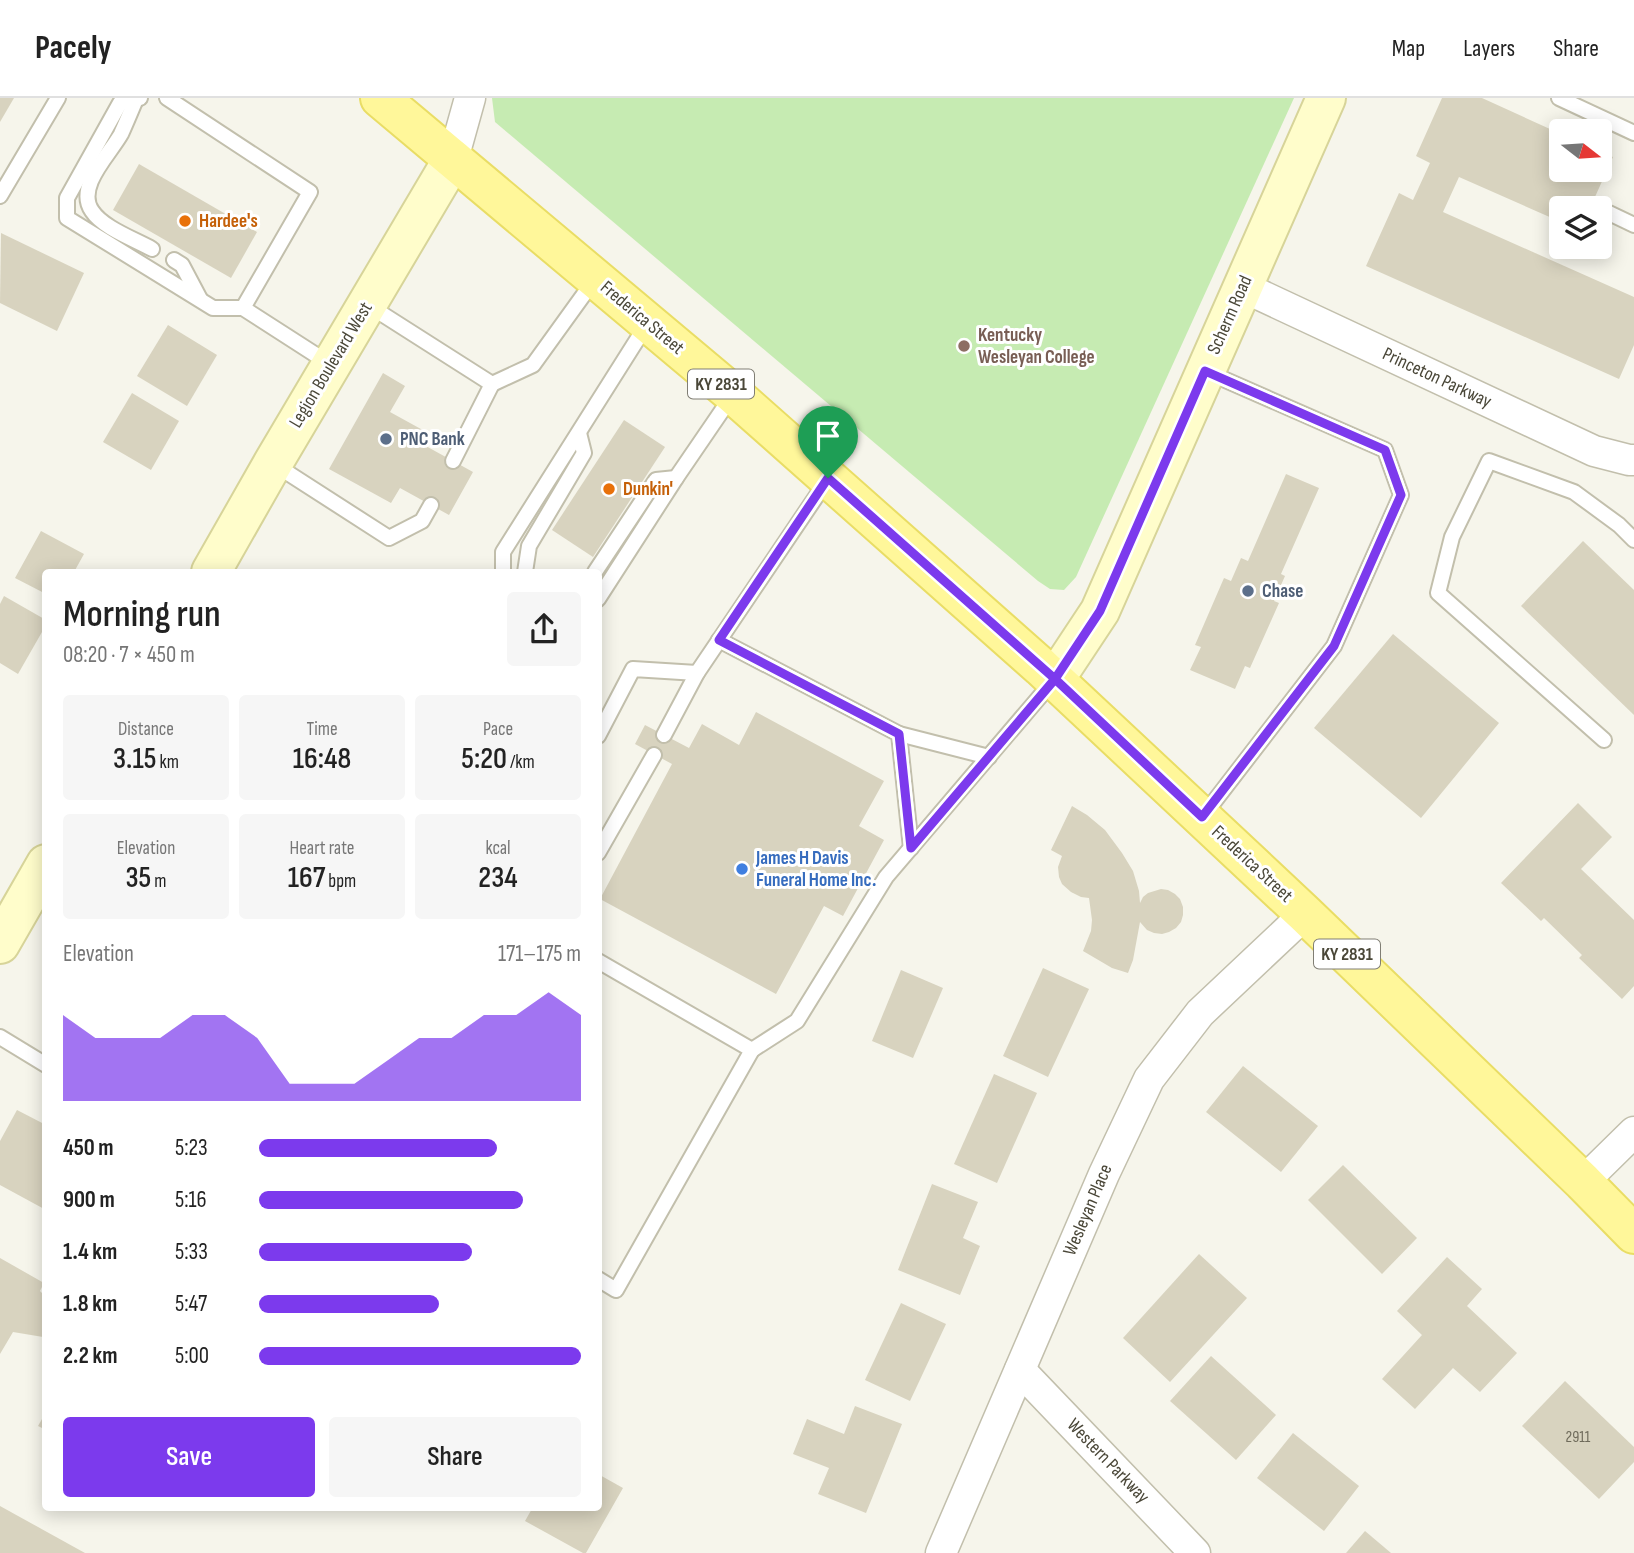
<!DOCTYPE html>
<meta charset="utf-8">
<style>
:root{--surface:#fff;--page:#f6f6f6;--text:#222;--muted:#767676;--line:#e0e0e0;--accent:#7c3aed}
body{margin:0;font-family:"Sofia Sans Condensed",sans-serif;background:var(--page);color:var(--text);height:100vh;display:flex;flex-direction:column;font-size:26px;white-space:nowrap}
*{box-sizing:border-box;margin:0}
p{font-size:23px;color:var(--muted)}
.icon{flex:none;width:38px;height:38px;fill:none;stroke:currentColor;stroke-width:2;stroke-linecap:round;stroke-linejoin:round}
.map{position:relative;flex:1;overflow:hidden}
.sheet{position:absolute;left:42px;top:471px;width:560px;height:942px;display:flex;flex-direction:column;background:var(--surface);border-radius:7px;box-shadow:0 4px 18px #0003}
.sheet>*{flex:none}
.needle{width:46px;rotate:107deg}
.controls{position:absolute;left:1549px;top:21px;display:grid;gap:14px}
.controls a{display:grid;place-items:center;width:63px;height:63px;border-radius:7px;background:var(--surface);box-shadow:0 4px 18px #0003;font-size:35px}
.pin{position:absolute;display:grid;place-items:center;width:60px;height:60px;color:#fff;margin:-72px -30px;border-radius:50% 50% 50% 0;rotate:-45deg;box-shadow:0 0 7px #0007}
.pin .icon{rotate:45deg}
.round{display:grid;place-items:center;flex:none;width:74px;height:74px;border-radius:7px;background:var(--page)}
.headline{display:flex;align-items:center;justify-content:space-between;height:119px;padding:0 21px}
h1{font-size:38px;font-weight:600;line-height:52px}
.figures{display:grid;grid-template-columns:repeat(3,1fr);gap:10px;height:119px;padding:7px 21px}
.figures div{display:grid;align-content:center;border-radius:7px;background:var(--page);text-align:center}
.figures b{font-size:30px;font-weight:600}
.figures small{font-size:19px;font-weight:400}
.figures p{font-size:19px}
.chart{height:196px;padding:14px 21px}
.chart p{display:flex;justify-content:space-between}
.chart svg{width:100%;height:126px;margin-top:7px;fill:var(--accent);opacity:.7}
.primary-button{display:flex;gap:14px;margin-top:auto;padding:14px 21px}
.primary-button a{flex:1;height:80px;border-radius:7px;background:var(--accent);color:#fff;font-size:28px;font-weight:600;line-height:80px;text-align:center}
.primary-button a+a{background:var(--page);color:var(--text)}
ul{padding:0 21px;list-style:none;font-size:23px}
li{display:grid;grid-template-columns:112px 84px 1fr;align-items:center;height:52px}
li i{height:18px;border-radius:9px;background:var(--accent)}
header{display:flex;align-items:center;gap:42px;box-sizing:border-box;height:98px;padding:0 35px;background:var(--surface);border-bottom:2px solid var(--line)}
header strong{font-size:33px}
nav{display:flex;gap:38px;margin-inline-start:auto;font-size:24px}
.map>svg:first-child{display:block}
.green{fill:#c6ebb2}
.building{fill:#d8d3bf}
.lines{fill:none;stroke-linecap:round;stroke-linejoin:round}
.lane-casing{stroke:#c2bfac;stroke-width:18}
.street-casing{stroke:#c2bfac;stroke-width:33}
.secondary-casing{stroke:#d7d499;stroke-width:42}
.primary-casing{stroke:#e9dd65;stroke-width:42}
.lane{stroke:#fff;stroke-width:14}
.street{stroke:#fff;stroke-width:30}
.secondary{stroke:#fffdcb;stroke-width:38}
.primary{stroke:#fff79a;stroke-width:38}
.route-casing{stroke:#fff;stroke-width:14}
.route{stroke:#7c3aed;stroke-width:9}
.food-dot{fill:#e8710a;stroke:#fff;stroke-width:2.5}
.education-dot{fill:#8d6e63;stroke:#fff;stroke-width:2.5}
.service-dot{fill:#5c6f8a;stroke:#fff;stroke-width:2.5}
.shop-dot{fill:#3f7fe0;stroke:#fff;stroke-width:2.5}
.labels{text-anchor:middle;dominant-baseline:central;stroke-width:6;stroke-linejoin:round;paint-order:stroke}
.number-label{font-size:16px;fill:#6e6a5a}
.shield{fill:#fff;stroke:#807e74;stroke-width:2}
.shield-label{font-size:18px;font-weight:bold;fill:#4a4738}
.food-label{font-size:19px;font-weight:bold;fill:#c56008;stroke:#fff;text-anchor:start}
.street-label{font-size:19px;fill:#4a4738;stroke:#fff}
.education-label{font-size:19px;font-weight:bold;fill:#785e54;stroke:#fff;text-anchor:start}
.service-label{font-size:19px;font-weight:bold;fill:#4e5e75;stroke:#fff;text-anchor:start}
.shop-label{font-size:19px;font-weight:bold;fill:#366cbe;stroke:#fff;text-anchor:start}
</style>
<header>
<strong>Pacely</strong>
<nav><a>Map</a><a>Layers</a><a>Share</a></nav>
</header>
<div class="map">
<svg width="1634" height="1455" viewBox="0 0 1634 1455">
<rect width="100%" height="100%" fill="#f6f5eb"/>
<!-- green -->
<polygon class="green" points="492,0 1294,0 1076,479 1064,492 1050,491 1038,483 495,24"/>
<!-- building -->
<g class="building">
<polygon points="0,0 14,0 0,24"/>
<polygon points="1442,0 1482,0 1561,36 1561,72 1600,72 1600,53 1613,59 1590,110 1561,110 1561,124 1459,79 1443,114 1634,199 1634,247 1619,281 1366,168 1399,95 1413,102 1430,65 1416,58"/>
<polygon points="139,66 257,134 231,180 113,112"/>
<polygon points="1,135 84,175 57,233 0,205"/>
<polygon points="168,227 217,257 187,308 137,278"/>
<polygon points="383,275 405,288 390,314 430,336 424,347 473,374 449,417 400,390 391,405 329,371"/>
<polygon points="132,295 179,323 151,372 103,344"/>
<polygon points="624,322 665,349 593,459 552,432"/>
<polygon points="1286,376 1319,390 1281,476 1285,478 1274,503 1279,505 1250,570 1245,568 1235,591 1190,572 1201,549 1195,547 1224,480 1231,483 1241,460 1248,463"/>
<polygon points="41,433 84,456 74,474 46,474 46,496 15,480"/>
<polygon points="1583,443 1634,492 1634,617 1521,508"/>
<polygon points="4,498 46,522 46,527 18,576 0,565 0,506"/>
<polygon points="1393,536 1499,625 1421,720 1314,630"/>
<polygon points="756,614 884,683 859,728 884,742 843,818 824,808 776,896 600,801 672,666 635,646 645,627 689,650 702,626 739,647"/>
<polygon points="1578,705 1612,739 1581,771 1634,822 1634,888 1622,901 1579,860 1582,857 1544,820 1541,823 1501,785"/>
<polygon points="1072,708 1087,717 1105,732 1122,755 1133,773 1139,793 1140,805 1143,799 1148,795 1161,791 1168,792 1175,796 1180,801 1183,809 1183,817 1181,824 1176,830 1169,834 1162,836 1154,835 1147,832 1140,824 1133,862 1128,875 1112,870 1083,853 1091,833 1092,822 1089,800 1081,799 1071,794 1062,786 1059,779 1058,769 1062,758 1051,752"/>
<polygon points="1043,870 1089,891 1048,979 1003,958"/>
<polygon points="901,872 943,890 913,960 872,943"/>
<polygon points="1243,968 1318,1028 1281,1074 1206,1014"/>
<polygon points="994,976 1037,995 997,1085 954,1066"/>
<polygon points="17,1012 46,1027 46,1112 0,1087 0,1043"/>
<polygon points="1343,1067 1417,1140 1382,1176 1308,1102"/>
<polygon points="932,1086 978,1104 963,1140 980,1148 960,1197 898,1172"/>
<polygon points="1199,1156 1247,1200 1170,1284 1123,1240"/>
<polygon points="1447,1159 1482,1191 1467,1208 1517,1255 1480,1294 1453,1270 1415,1311 1382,1281 1422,1237 1397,1213"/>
<polygon points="0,1160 44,1185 40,1193 46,1199 46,1233 43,1239 13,1234 0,1256"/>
<polygon points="901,1205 946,1226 910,1303 865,1282"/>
<polygon points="1211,1258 1276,1317 1236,1362 1170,1303"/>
<polygon points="1565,1283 1634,1349 1634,1364 1599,1401 1522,1328"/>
<polygon points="855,1308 902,1326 866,1415 818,1396 829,1370 793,1356 807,1321 844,1336"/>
<polygon points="46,1314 46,1332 38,1328"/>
<polygon points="1293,1335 1359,1388 1324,1433 1257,1380"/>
<polygon points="598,1376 623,1390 586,1455 583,1455 525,1423 533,1409 598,1409"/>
<polygon points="0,1408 85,1455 0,1455"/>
<polygon points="1365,1433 1391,1455 1346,1455"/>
</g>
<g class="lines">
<!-- lane casing -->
<g class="lane-casing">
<g id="lane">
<polyline points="140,0 120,5 67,100 67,120 213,210 243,210"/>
<polyline points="167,0 310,94 243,210 330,266"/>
<polyline points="1559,0 1634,35"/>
<path d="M136 1C131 13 126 25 121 36 110 56 75 89 92 113 103 130 134 141 152 151"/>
<polyline points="0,98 58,0"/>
<polyline points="1609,115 1634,127"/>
<polyline points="174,162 182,167 200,201"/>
<polyline points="368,207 492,286 533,267 595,181"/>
<polyline points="453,363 492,286"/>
<polyline points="274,366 389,440 422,423 431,407"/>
<polyline points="503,474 503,454 647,226"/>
<polyline points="525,474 529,448 584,355 579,335"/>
<polyline points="595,474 656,382 676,380"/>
<polyline points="598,501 676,380 732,298"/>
<polyline points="719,542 899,636 911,750"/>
<polyline points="899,636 989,659"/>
<polyline points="664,637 697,575 828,381"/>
<polyline points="598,638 633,571 697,575"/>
<polyline points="1604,642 1438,495 1452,439 1489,363 1574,394 1619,427 1634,442"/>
<polyline points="1203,718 1334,548 1401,397 1385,352 1205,273"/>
<polyline points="598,755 654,657"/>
<polyline points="598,863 752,952 616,1192 598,1181"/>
<polyline points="0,939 46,967"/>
<polyline points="752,952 797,923 886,779 1054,582"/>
</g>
</g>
<!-- street casing -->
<g class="street-casing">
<g id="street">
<polyline points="453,61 470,0"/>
<polyline points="1243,189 1594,353 1629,362 1634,362"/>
<polyline points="1583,1084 1634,1034"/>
<polyline points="1020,1272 1195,1455"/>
<polyline points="941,1455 1104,1076 1149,981 1200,915 1305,816"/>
</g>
</g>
<!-- secondary casing -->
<g class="secondary-casing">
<g id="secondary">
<polyline points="211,474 273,365 453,61"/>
<polyline points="1055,581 1100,513 1326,0"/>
<polyline points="0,846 46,766"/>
</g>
</g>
<!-- primary casing -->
<g class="primary-casing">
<polyline id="primary" points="380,0 733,296 1041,569 1305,816 1583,1084 1634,1136"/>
</g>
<!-- lane -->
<use href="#lane" class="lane"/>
<!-- street -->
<use href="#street" class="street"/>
<!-- secondary -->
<use href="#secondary" class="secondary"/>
<!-- primary -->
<use href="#primary" class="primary"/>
</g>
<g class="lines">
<!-- route casing -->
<g class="route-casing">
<polyline id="route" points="828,380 719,542 899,636 911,750 1055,581 1202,719 1334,548 1401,397 1385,352 1205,273 1100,513 1055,581 828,380"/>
</g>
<!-- route -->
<use href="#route" class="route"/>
</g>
<!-- markers -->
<g class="food-dot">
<circle cx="185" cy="123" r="7"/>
<circle cx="609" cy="391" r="7"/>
</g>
<circle class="education-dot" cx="964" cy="248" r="7"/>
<g class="service-dot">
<circle cx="386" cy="341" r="7"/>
<circle cx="1248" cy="493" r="7"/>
</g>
<circle class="shop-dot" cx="742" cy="771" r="7"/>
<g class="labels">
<!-- number labels -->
<g class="number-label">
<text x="1578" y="1339">2911</text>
</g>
<!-- shield labels -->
<g class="shield">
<rect x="688" y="271.5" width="66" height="29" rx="5"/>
<rect x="1314" y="841.5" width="66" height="29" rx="5"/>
</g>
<g class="shield-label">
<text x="721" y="286">KY 2831</text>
<text x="1347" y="856">KY 2831</text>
</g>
<!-- food labels -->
<g class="food-label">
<text x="199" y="123">Hardee's</text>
<text x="623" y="391">Dunkin'</text>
</g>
<!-- street labels -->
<g class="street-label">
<text transform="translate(1230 217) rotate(-66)">Scherm Road</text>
<text transform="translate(642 220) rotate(40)">Frederica Street</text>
<text transform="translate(331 267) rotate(-59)">Legion Boulevard West</text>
<text transform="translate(1437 280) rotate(25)">Princeton Parkway</text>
<text transform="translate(1252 766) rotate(43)">Frederica Street</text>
<text transform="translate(1088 1112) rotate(-67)">Wesleyan Place</text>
<text transform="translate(1108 1363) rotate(46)">Western Parkway</text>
</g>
<!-- education labels -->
<g class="education-label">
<text x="978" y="237">Kentucky<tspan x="978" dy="22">Wesleyan College</tspan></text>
</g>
<!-- service labels -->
<g class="service-label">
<text x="400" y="341">PNC Bank</text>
<text x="1262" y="493">Chase</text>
</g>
<!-- shop labels -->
<g class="shop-label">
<text x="756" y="760">James H Davis<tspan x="756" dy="22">Funeral Home Inc.</tspan></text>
</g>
</g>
</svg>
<div class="controls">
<a><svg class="needle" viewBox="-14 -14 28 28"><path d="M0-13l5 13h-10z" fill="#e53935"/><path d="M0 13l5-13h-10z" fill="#767676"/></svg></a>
<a><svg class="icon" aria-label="layers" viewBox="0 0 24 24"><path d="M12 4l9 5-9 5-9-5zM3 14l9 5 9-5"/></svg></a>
</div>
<div class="pin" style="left:828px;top:380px;background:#1e9e55"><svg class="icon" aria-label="arrive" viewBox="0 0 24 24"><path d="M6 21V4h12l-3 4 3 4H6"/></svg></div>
<section class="sheet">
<div class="headline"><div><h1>Morning run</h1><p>08:20 · 7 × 450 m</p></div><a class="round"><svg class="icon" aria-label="share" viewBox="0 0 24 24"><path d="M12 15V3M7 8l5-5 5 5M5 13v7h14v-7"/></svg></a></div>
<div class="figures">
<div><p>Distance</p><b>3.15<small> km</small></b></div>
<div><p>Time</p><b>16:48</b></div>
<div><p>Pace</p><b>5:20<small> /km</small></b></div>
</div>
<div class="figures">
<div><p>Elevation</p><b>35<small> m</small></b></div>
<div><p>Heart rate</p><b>167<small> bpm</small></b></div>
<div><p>kcal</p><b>234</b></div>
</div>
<div class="chart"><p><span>Elevation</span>171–175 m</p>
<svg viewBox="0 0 160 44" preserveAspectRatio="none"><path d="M0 44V14L10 22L20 22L30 22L40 14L50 14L60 22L70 38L80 38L90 38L100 30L110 22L120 22L130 14L140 14L150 6L160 14V44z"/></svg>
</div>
<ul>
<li><b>450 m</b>5:23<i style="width:74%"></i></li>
<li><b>900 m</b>5:16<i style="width:82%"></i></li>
<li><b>1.4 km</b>5:33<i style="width:66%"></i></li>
<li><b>1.8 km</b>5:47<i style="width:56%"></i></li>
<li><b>2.2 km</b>5:00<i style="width:100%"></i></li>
</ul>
<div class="primary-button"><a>Save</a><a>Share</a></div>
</section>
</div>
